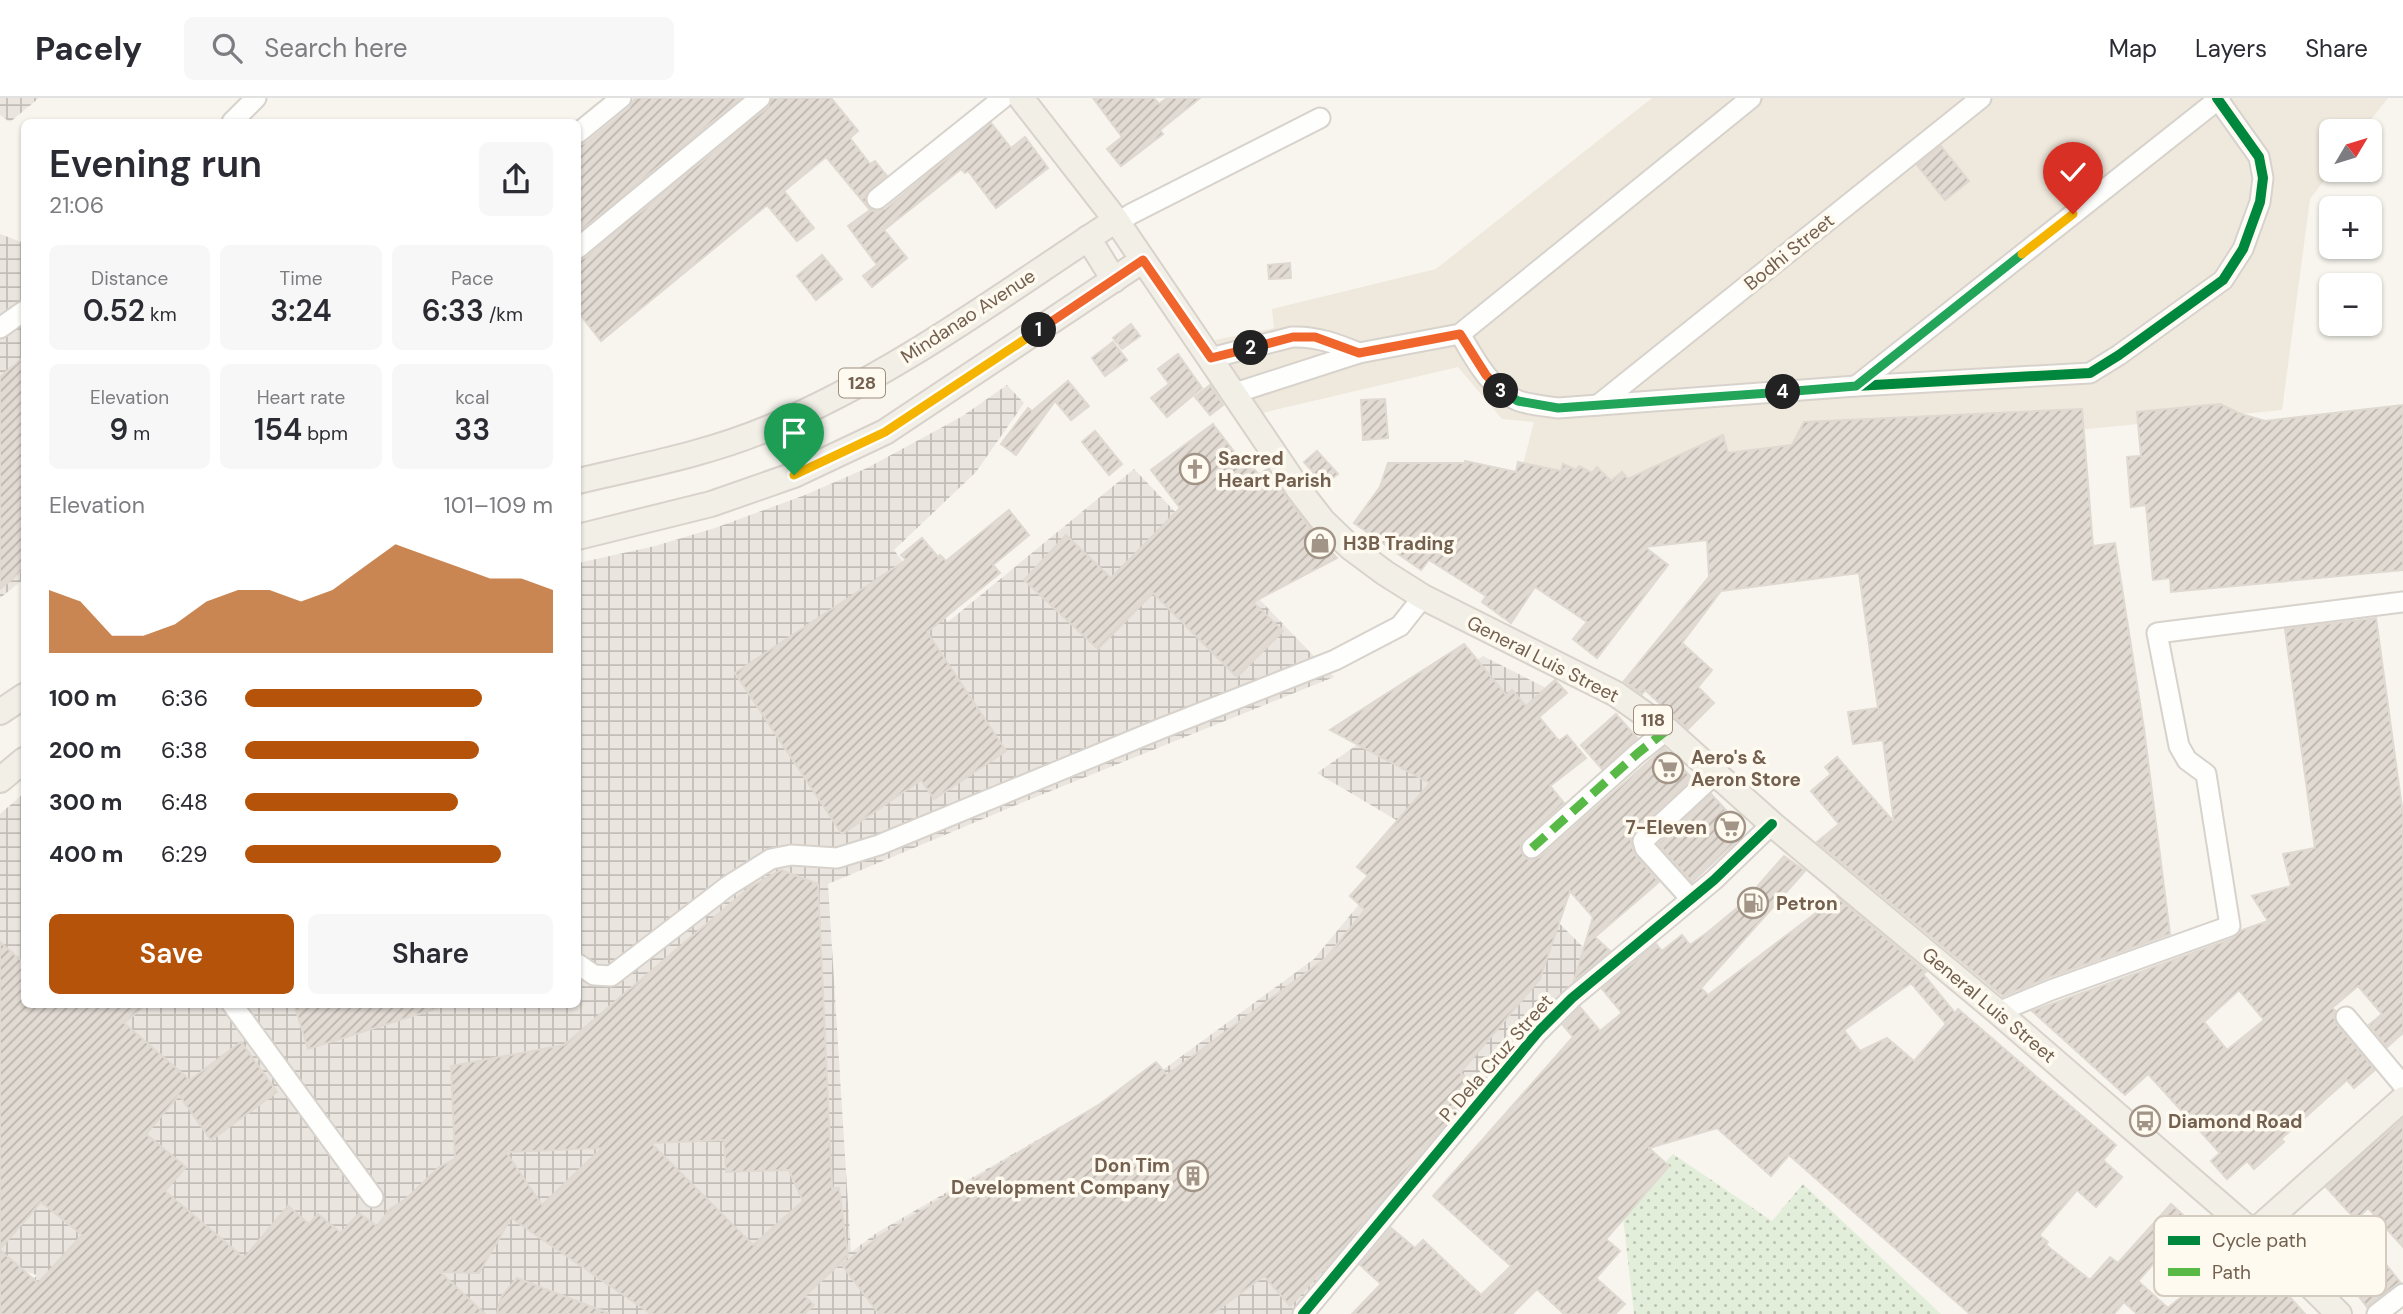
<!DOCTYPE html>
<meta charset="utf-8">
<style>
:root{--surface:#fff;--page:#f7f7f7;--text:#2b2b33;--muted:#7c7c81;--line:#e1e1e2;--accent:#b45309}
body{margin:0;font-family:"DM Sans",sans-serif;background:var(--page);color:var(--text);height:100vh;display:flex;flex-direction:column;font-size:26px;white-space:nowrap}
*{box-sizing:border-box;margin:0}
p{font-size:23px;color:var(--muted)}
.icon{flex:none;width:38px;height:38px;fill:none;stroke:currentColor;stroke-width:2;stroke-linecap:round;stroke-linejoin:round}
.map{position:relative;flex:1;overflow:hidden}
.drawer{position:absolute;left:21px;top:21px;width:560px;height:889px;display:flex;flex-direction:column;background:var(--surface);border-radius:10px;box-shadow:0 2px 5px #0004}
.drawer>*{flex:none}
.needle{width:46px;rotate:52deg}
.buttons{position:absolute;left:2319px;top:21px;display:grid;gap:14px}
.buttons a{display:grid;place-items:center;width:63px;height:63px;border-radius:10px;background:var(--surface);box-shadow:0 2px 5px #0004;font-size:35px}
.pin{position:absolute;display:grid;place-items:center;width:60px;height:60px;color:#fff;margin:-72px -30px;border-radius:50% 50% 50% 0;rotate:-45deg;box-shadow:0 0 7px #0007}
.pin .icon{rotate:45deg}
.km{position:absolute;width:35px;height:35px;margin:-18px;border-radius:50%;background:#222;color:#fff;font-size:19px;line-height:35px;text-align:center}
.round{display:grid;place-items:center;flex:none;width:74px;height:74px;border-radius:10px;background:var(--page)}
.summary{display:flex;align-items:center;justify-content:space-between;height:119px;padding:0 28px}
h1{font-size:38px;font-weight:600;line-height:52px}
.figures{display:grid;grid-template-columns:repeat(3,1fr);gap:10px;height:119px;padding:7px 28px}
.figures div{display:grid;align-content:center;border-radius:10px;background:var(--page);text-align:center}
.figures b{font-size:30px;font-weight:600}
.figures small{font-size:19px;font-weight:400}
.figures p{font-size:19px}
.chart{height:196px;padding:14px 28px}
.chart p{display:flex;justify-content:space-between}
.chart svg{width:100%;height:126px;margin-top:7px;fill:var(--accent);opacity:.7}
.button{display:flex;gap:14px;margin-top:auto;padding:14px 28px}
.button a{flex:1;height:80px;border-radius:10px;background:var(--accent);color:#fff;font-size:28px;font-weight:600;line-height:80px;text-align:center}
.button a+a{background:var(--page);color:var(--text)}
ul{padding:0 28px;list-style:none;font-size:23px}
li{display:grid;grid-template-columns:112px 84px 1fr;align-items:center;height:52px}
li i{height:18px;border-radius:9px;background:var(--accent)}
header{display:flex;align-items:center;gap:42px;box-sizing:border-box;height:98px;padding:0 35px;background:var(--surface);border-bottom:2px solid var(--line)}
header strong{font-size:33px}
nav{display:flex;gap:38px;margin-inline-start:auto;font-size:24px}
.search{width:490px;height:63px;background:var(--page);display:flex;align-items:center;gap:18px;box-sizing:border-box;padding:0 24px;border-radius:10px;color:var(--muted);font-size:26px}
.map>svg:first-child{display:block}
.residential{fill:#efe8dc}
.industrial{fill:url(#industrial-grid)}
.grass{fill:url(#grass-dots)}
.building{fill:url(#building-hatch);stroke:#dfd9d1;stroke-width:2;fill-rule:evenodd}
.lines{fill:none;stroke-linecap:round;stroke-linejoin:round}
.minor-casing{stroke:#d7d2cc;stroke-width:23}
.major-casing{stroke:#d8d2cb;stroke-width:28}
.minor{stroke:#fefefc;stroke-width:19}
.major{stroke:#f2efe7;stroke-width:24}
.quiet{stroke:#58b947;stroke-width:9;stroke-dasharray:18 9;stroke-linecap:butt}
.cycleway-casing{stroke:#fefaf0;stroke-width:15}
.cycleway{stroke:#00873e;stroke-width:10}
.split-1-casing{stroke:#fff;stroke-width:14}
.split-2-casing{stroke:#fff;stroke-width:14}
.split-3-casing{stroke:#fff;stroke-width:14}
.split-4-casing{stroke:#fff;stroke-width:14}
.split-5-casing{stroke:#fff;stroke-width:14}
.split-6-casing{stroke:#fff;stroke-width:14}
.split-1{stroke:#f5b400;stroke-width:9}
.split-2{stroke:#f0652b;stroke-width:9}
.split-3{stroke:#f0652b;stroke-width:9}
.split-4{stroke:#22a559;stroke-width:9}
.split-5{stroke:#22a559;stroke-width:9}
.split-6{stroke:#f5b400;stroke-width:9}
.labels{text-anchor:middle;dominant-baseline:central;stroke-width:7;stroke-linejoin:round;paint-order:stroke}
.shield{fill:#fefaf0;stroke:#9d8e7f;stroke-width:2}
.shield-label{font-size:18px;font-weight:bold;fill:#74604f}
.street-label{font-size:19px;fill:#74604f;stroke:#fefaf0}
.poi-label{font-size:19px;font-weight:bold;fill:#74604f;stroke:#fefaf0;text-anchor:start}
.key{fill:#fefaf0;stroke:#d5ccc0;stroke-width:2}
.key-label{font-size:19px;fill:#74604f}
</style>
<header>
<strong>Pacely</strong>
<div class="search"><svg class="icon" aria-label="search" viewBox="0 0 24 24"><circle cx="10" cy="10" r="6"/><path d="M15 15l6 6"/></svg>Search here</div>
<nav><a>Map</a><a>Layers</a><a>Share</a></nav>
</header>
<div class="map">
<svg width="2403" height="1216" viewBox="0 0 2403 1216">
<defs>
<pattern id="industrial-grid" width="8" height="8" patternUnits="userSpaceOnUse" patternTransform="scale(1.75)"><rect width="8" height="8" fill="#eae5df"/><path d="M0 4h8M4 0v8" fill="none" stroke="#c2bdb7"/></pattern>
<pattern id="grass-dots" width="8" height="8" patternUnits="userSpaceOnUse" patternTransform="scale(1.75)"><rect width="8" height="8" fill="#e3eeda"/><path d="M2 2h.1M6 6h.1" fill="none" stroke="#bdc4b3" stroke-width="1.8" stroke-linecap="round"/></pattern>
<pattern id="building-hatch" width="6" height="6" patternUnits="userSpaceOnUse" patternTransform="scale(1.75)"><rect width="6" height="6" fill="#e1dbd3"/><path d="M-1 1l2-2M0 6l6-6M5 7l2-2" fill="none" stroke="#bbb5ae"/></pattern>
</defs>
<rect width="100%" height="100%" fill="#f7f5ee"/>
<!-- residential -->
<polygon class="residential" points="1652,0 2388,0 2362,33 2331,33 2332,72 2310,101 2282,312 2097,330 1727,371 1640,394 1520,378 1534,324 1502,321 1458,269 1262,315 1215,242 1274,230 1272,211 1436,171"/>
<!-- industrial -->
<g class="industrial">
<polygon points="0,0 39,0 10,24 0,17"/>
<polygon points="0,136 24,145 24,481 0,500"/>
<polygon points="1007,287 1024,305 976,374 894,452 948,524 1134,371 1334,579 1021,705 828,786 851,1154 878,1134 1103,1004 1111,1010 1314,861 1418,735 1317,675 1483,558 1556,595 1531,620 1482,748 1599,865 1295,1216 4,1216 37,1177 0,1166 0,716 24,695 24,906 578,906 578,465 655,448 715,430 805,397 867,370 961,319"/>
</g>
<!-- grass -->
<polygon class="grass" points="1673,1056 1772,1123 1803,1086 1941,1216 1634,1216 1622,1110"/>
<!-- building -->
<g class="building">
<polygon points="635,0 741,0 578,135 578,47 586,45 629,10"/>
<polygon points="772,0 831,0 858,33 850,40 870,66 875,63 887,78 865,97 867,108 873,113 885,111 991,25 1011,50 1025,39 1048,70 996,110 968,73 965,75 961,71 884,132 907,160 872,189 863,178 877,167 848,128 870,112 826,59 784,93 814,130 797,143 767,107 601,243 578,214 578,162 586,159 768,9"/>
<polygon points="1093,0 1154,0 1159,6 1167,0 1200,0 1160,32 1163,36 1121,68 1107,51 1122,39"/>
<polygon points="1941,48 1969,83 1945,102 1917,67"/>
<polygon points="822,157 842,181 816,202 797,178"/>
<polygon points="1290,165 1291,180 1269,181 1268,167"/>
<polygon points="1131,226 1140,238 1122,251 1113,240"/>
<polygon points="1113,244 1127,262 1105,278 1092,260"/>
<polygon points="1178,256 1202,290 1167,319 1151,300 1169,286 1158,271"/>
<polygon points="24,259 24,471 0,491 0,279"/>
<polygon points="1068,283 1089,308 1071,322 1055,303 1016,357 1001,346 1028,310 1032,313"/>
<polygon points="1210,287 1223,307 1210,317 1195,299"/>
<polygon points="1385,301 1388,340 1363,342 1361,302"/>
<polygon points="2220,306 2241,316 2265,323 2403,307 2403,472 2171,494 2170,480 2153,482 2146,407 2131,409 2127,359 2141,358 2137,314"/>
<polygon points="2082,311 2093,448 2115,445 2144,631 2170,836 2047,880 2003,898 1817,744 1839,726 1811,693 1831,676 1825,669 1837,659 1894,724 1883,642 1853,646 1848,614 1878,610 1859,475 1721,493 1682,545 1712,572 1698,589 1714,605 1688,631 1645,592 1642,596 1624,583 1709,479 1707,442 1645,449 1668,467 1597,560 1573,541 1587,524 1535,489 1511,525 1482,504 1486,498 1429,462 1421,472 1354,425 1380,389 1388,365 1465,365 1465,363 1516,374 1518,364 1561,373 1563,366 1576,372 1579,368 1592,375 1597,369 1611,383 1622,374 1628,381 1723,337 1728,355 1792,347 1804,324"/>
<polygon points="1213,326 1246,369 1250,366 1259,377 1267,371 1311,432 1337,460 1253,504 1283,533 1237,579 1153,495 1098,551 1024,482 1066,437 1111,480 1180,410 1151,372"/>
<polygon points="1095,333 1122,366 1109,377 1082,344"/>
<polygon points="1317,353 1338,376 1324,387 1304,364"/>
<polygon points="1009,412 1029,437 993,467 1000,475 927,534 1006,653 934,701 921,682 842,736 735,575 906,462 901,457 922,440 938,459 940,457 946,463"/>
<path d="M2376 520 2403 717V935L2387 949 2369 927 2382 916 2358 888 2332 910 2336 913 2334 920 2337 927 2375 972 2354 990 2347 982 2281 1041 2284 1044 2254 1071 2247 1063 2227 1081 2211 1063 2220 1055 2148 976 2125 997 2032 913 2234 840 2242 832 2268 823 2252 798 2291 788 2283 756 2315 750 2285 531ZM2239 892 2264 922 2227 952 2204 924Z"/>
<polygon points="1464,546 1506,597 1512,592 1526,608 1555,582 1567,595 1539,619 1559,643 1567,637 1586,660 1550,688 1564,705 1521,746 1520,753 1528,761 1534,762 1540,759 1664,650 1692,680 1631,739 1631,746 1636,758 1659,784 1595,839 1610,853 1574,883 1593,819 1570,793 1540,881 1460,975 1468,980 1460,993 1467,1000 1341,1152 1290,1208 1264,1178 1212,1216 879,1216 842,1167 878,1139 1100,1006 1156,964 1167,977 1326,860 1365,812 1350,798 1368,778 1357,769 1430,685 1330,632"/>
<polygon points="1616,616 1637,640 1602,671 1581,647"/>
<polygon points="1711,696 1726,712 1722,715 1742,738 1692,784 1658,746"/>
<path d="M1784 758 1805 773 1701 890 1708 897 1837 799 1926 874 1923 876 1955 915 1958 911 2116 1047 2103 1062 2122 1079 2096 1109 2077 1092 2039 1137 2048 1144 2046 1147 2090 1182 2110 1159 2118 1165 2171 1106 2191 1124 2138 1183 2168 1210 2233 1156 2241 1166 2252 1157 2305 1216H2137L2124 1204 2114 1216H1970L1789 1057 1771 1078 1717 1030 1649 1050 1669 1068 1606 1141 1620 1153 1596 1180 1625 1206 1615 1216H1564L1537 1191 1512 1216H1352L1381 1186 1360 1167 1391 1130 1415 1150 1423 1142 1481 1197 1511 1168 1433 1098 1573 939 1563 927 1580 909 1600 933 1622 915 1602 891 1656 846 1662 853 1682 837 1690 847 1708 834 1743 805ZM1911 885 1946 926 1914 963 1887 940 1860 953 1844 932Z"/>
<path d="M781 772 818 786 832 1090H839L848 1158 805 1198 814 1207 804 1216H651L511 1120 479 1175 440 1174 485 1216H0V1152L38 1185 82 1137 41 1104 0 1151V844L24 865V906H147L124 925 190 982 241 944 277 994 211 1042 179 997 146 1036 186 1069 165 1093 244 1160 288 1108 309 1126 318 1116 341 1135 359 1115 377 1128 390 1111 406 1101 439 1069 455 1061 451 968 564 947 750 789ZM724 1042 726 1074 789 1072 803 1103 753 1147 651 1045ZM602 1050 542 1107 506 1054Z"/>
<polygon points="294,906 437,906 438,910 308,951"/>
<polygon points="2403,1021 2403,1149 2368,1110 2356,1122 2326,1089"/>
<polygon points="2380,1159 2400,1184 2367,1209 2348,1184"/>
<polygon points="517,1180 608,1215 608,1216 497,1216 501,1199"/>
</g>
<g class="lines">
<!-- minor casing -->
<g class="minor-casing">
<g id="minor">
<polyline points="232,24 256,0"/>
<polyline points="578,35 621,0"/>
<polyline points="877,101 1003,0"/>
<polyline points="1118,125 1131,116 1320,20"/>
<polyline points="578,150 760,0"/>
<polyline points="0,230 24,213"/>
<path d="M1460 236C1474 260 1491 293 1519 303 1531 307 1545 308 1558 310L1856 288 2090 275 2119 257 2223 182 2243 151 2260 104 2263 80 2259 59 2217 0"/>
<path d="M1211 260 1292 239C1317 238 1337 246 1359 255"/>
<polyline points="1856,288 2220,0"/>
<polyline points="1235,295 1359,255 1460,236 1751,0"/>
<polyline points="1598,307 1981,0"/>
<polyline points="1532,750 1638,655 1667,632"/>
<polyline points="1691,801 1645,750 1643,743 1717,674"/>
<polyline points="578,866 594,877 611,878 728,788 771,761 791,757 837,760 879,747 1160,631 1335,562 1400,528 1423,499"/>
<polyline points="232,906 373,1099"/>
<polyline points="1998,914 2051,892 2230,828 2206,676 2187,662 2179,648 2157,535 2403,504"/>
<polyline points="2346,919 2403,987"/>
<polyline points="1303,1216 1538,934 1572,900 1714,782 1772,726"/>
<polyline points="2377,1216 2403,1196"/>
</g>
</g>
<!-- major casing -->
<g class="major-casing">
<g id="major">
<polyline points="1021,0 1116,122 1299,392 1323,423 1350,449 1385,475 1423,499 1616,596 1667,632 1772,726 1998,914 2281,1159 2339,1216"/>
<polyline points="1088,140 1114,182"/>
<path d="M578 383C642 368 711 355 771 329 895 277 1004 195 1116 122"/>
<polyline points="578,439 711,406 794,377 885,334 1143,162"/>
<polyline points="0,614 24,598"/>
<polyline points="0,682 24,662"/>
<polyline points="2253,1135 2403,1001"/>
</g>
</g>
<!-- minor -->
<use href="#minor" class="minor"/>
<!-- major -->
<use href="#major" class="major"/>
<!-- quiet -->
<polyline class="quiet" points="1532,750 1638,655 1667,632"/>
<!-- cycleway casing -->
<g class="cycleway-casing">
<g id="cycleway">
<path d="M1460 236C1474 260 1491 293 1519 303 1531 307 1545 308 1558 310L1856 288 2090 275 2119 257 2223 182 2243 151 2260 104 2263 80 2259 59 2217 0"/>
<polyline points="1303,1216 1538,934 1572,900 1714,782 1772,726"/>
</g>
</g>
<!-- cycleway -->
<use href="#cycleway" class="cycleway"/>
</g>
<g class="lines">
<!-- split-1 casing -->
<g class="split-1-casing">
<polyline id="split-1" points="794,377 885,334 1039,232"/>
</g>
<!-- split-2 casing -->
<g class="split-2-casing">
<polyline id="split-2" points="1039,232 1143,162 1211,260 1251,250"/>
</g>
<!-- split-3 casing -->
<g class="split-3-casing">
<polyline id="split-3" points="1251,250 1293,239 1315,239 1359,255 1460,236 1486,277 1501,293"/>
</g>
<!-- split-4 casing -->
<g class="split-4-casing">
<polyline id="split-4" points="1501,293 1518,303 1558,310 1783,294"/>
</g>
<!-- split-5 casing -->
<g class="split-5-casing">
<polyline id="split-5" points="1783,294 1856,288 2022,156"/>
</g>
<!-- split-6 casing -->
<g class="split-6-casing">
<polyline id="split-6" points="2022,156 2073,116"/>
</g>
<!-- split-1 -->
<use href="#split-1" class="split-1"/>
<!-- split-2 -->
<use href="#split-2" class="split-2"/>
<!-- split-3 -->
<use href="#split-3" class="split-3"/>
<!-- split-4 -->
<use href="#split-4" class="split-4"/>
<!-- split-5 -->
<use href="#split-5" class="split-5"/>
<!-- split-6 -->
<use href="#split-6" class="split-6"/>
</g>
<!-- icons -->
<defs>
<g id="church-ring" transform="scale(1.575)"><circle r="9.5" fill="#fefaf0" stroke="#a29487" stroke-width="1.5"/><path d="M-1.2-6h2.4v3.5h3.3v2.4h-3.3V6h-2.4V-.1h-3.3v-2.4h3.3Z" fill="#a29487"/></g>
<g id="shop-ring" transform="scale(1.575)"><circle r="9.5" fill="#fefaf0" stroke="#a29487" stroke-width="1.5"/><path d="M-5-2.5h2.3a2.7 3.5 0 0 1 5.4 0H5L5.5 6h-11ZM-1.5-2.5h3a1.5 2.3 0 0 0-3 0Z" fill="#a29487"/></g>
<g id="supermarket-ring" transform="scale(1.575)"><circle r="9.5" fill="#fefaf0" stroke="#a29487" stroke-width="1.5"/><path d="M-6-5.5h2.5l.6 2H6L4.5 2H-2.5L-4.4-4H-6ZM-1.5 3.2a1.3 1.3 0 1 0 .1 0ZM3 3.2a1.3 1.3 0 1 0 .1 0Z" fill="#a29487"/></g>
<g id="fuel-ring" transform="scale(1.575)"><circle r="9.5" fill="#fefaf0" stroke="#a29487" stroke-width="1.5"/><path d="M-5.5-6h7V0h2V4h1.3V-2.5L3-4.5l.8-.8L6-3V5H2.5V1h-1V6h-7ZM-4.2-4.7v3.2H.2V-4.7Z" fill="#a29487"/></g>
<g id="bus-ring" transform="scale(1.575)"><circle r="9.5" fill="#fefaf0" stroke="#a29487" stroke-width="1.5"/><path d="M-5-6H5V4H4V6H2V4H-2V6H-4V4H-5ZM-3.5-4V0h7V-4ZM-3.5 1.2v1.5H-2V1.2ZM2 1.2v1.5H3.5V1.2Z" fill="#a29487"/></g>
<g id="building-ring" transform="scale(1.575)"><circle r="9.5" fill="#fefaf0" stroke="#a29487" stroke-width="1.5"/><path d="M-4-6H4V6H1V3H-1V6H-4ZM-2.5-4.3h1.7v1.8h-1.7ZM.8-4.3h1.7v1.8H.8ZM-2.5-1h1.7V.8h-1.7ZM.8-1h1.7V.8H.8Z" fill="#a29487"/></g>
</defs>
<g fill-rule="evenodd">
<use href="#church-ring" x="1195" y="371"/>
<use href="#shop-ring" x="1320" y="445"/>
<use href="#supermarket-ring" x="1668" y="670"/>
<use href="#supermarket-ring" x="1730" y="729"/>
<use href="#fuel-ring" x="1753" y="805"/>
<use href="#bus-ring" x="2145" y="1023"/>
<use href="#building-ring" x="1193" y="1078"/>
</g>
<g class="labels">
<!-- shield labels -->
<g class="shield">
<rect x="839" y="270.5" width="46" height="29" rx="5"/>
<rect x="1634" y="607.5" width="38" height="29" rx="5"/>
</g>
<g class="shield-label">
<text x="862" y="285">128</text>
<text x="1653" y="622">118</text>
</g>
<!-- street labels -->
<g class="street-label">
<text transform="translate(1789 154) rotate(-39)">Bodhi Street</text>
<text transform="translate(968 218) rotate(-33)">Mindanao Avenue</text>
<text transform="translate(1543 561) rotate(27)">General Luis Street</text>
<text transform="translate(1989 907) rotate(40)">General Luis Street</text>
<text transform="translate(1496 960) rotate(-49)">P. Dela Cruz Street</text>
</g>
<!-- poi labels -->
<g class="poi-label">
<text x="1218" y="360">Sacred<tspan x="1218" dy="22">Heart Parish</tspan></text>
<text x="1343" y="445">H3B Trading</text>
<text x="1691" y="659">Aero's &amp;<tspan x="1691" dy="22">Aeron Store</tspan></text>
<text x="1707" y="729" text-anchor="end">7-Eleven</text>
<text x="1776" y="805">Petron</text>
<text x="2168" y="1023">Diamond Road</text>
<text x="1170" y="1067" text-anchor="end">Don Tim<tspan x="1170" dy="22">Development Company</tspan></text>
</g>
</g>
<!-- legend -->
<rect x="2154" y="1118" width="232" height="80" rx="10" class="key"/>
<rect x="2168" y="1138" width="32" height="9" fill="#00873e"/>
<rect x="2168" y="1170" width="32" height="8" fill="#58b947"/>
<g class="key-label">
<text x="2212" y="1149">Cycle path</text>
<text x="2212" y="1181">Path</text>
</g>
</svg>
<div class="buttons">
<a><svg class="needle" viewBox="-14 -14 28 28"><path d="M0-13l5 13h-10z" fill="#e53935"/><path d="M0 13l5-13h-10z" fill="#7c7c81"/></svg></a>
<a>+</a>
<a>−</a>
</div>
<div class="pin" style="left:794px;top:377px;background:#1e9e55"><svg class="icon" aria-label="arrive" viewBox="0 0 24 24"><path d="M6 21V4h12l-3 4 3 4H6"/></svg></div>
<div class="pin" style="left:2073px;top:116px;background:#d93025"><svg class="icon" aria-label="check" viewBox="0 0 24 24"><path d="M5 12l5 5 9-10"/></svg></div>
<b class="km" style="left:1039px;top:232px">1</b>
<b class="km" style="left:1251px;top:250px">2</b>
<b class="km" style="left:1501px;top:293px">3</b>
<b class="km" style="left:1783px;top:294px">4</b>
<section class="drawer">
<div class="summary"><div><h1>Evening run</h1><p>21:06</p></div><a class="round"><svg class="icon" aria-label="share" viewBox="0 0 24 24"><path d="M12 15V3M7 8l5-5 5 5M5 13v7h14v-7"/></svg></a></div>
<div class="figures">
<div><p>Distance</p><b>0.52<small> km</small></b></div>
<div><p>Time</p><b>3:24</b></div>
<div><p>Pace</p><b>6:33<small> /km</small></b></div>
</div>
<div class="figures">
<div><p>Elevation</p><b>9<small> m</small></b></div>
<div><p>Heart rate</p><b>154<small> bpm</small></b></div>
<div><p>kcal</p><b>33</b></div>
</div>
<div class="chart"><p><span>Elevation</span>101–109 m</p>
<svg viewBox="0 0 160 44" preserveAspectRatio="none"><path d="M0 44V22L10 26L20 38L30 38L40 34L50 26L60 22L70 22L80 26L90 22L100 14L110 6L120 10L130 14L140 18L150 18L160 22V44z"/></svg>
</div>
<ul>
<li><b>100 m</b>6:36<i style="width:77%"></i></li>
<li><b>200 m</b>6:38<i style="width:76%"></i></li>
<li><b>300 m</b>6:48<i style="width:69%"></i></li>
<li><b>400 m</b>6:29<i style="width:83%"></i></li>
</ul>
<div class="button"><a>Save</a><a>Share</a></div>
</section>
</div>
